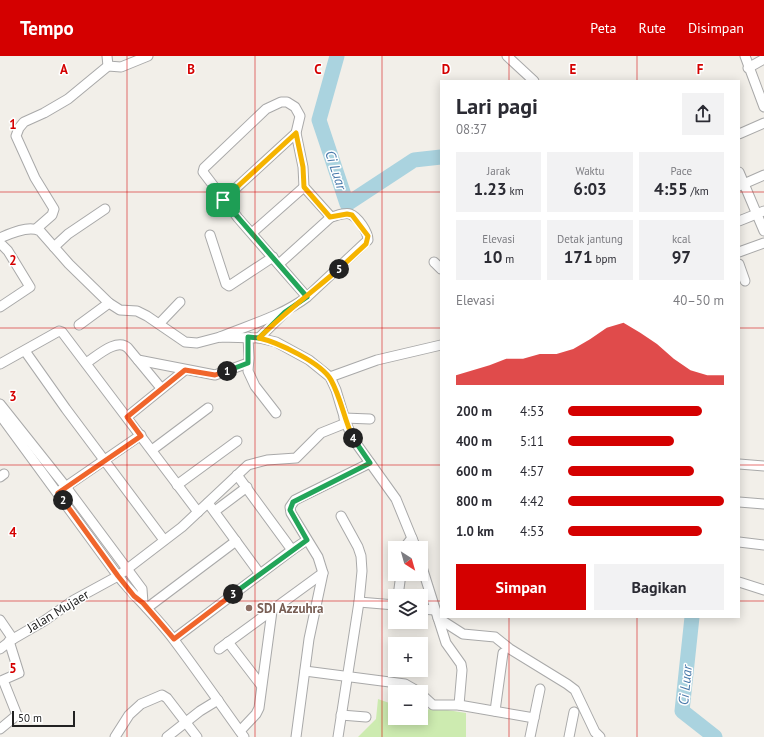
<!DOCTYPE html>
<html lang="id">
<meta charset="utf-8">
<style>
:root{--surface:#fff;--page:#f2f2f3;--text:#2b2b33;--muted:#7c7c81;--accent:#d40000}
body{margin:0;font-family:"PT Sans",sans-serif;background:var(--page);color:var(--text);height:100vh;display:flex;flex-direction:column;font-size:15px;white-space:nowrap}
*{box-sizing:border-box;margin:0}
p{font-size:13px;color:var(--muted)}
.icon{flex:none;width:22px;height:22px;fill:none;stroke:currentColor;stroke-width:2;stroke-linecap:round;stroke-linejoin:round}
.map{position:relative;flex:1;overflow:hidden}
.panel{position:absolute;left:440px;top:24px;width:300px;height:538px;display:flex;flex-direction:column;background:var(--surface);border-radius:0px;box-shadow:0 2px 10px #0003}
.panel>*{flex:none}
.needle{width:26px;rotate:143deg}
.fabs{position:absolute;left:388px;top:485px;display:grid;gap:8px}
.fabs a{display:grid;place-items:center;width:40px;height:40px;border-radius:0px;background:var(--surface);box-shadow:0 2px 10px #0003;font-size:20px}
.scale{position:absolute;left:12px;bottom:10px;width:63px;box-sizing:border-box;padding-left:4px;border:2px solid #222;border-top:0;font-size:11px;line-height:14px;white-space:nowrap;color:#222;-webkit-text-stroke:3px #fff;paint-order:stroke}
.pin{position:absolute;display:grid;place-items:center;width:34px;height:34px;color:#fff;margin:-17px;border-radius:8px;box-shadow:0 2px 6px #0006}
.km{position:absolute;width:20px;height:20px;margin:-10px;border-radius:50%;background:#222;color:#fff;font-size:11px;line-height:20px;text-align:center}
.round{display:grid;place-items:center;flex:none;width:42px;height:42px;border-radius:0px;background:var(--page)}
.overview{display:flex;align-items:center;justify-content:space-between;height:68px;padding:0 16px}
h1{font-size:22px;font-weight:700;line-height:30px}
.metrics{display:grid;grid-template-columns:repeat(3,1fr);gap:6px;height:68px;padding:4px 16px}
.metrics div{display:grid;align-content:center;border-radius:0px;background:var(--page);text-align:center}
.metrics b{font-size:17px;font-weight:700}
.metrics small{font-size:11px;font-weight:400}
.metrics p{font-size:11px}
.chart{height:112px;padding:8px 16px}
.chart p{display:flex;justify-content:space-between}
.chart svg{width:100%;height:72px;margin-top:4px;fill:var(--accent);opacity:.7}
.action{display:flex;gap:8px;margin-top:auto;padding:8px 16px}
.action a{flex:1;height:46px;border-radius:0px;background:var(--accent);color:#fff;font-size:16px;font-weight:700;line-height:46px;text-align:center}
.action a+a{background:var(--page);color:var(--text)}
ul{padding:0 16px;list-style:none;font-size:13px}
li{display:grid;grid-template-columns:64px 48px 1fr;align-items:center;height:30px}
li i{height:10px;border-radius:5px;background:var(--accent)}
header{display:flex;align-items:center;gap:24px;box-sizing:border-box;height:56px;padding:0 20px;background:var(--accent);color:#fff}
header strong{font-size:19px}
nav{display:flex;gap:22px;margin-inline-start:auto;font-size:14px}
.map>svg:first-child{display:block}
.grass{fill:#cdebb0}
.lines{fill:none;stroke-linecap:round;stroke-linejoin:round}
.river{stroke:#aad3df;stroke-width:15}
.minor-casing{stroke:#a9a9a9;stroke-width:11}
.minor{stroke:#fff;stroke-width:9}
.split-1-casing{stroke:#fff;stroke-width:8}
.split-2-casing{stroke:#fff;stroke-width:8}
.split-3-casing{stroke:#fff;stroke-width:8}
.split-4-casing{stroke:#fff;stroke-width:8}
.split-5-casing{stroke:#fff;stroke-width:8}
.split-6-casing{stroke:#fff;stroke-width:8}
.split-1{stroke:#22a559;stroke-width:5}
.split-2{stroke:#f0652b;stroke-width:5}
.split-3{stroke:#f0652b;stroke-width:5}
.split-4{stroke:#22a559;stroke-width:5}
.split-5{stroke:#f5b400;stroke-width:5}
.split-6{stroke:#f5b400;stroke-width:5}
.grid{fill:none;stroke:#d40000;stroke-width:1;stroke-opacity:0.55}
.education-dot{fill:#8d6e63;stroke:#fff;stroke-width:1.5}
.labels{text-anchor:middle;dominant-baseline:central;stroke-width:3;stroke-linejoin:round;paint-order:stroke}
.education-label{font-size:13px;font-weight:bold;fill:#785e54;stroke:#fff;text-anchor:start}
.street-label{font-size:13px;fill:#222;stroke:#fff}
.water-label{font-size:14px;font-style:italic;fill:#4a7aab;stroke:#fff}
.grid-label{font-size:13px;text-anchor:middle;font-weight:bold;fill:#d40000;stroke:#fff;stroke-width:3;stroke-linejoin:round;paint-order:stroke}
</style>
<header>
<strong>Tempo</strong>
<nav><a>Peta</a><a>Rute</a><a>Disimpan</a></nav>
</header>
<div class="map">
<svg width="764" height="681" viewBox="0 0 764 681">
<rect width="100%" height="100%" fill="#f2efe9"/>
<!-- grass -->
<polygon class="grass" points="378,643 395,649 395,662 421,662 421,655 435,652 466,657 466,681 358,681 376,663"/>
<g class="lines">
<!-- river -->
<g class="river">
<polyline points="337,0 319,64 347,148 414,104 441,101"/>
<polyline points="692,561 682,655 715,681"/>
</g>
<!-- minor casing -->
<g class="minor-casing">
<g id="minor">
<polyline points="107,0 108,10"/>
<polyline points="507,0 534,25"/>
<polyline points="745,0 764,51"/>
<polyline points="748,12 764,3"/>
<polyline points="739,78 764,67"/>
<polyline points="739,116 764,175"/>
<polyline points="739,130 764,119"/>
<polyline points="223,144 296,77"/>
<polyline points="739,165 764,155"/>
<polyline points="36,173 52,159 54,153 35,122 16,80 19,72 24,66 44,57 68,43 108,10 121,11 148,0"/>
<polyline points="252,177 304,131"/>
<polyline points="210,179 226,228 229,230 273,201"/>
<path d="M0 182C11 177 29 169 40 175L69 208 109 247 120 254 137 255 147 260 185 286 197 287 220 281 259 282 276 286 309 304 330 321 336 334 346 367 353 383 396 443 416 492"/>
<polyline points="54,191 68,178 105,153"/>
<polyline points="739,196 764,187"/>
<polyline points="434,206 441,213"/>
<polyline points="279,208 331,161"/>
<polyline points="739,208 745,225"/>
<polyline points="0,251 30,231 8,195 2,189"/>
<polyline points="159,268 180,246"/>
<polyline points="79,269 109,247"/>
<path d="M220 281C249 269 282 260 307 241L368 184C368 176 358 161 350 158 345 156 336 160 331 161L304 131 303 111 296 77 300 60 295 51 287 46H281L266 53 204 112 203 116 238 162 307 241"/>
<polyline points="248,281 249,302 248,315 255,330 276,357"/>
<polyline points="259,282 284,257"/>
<polyline points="25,295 66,353 164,484"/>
<polyline points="138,304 215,319 248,307"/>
<path d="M86 307C96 301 117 281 128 292L161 332"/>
<polyline points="0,308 59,275 62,276 198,456"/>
<polyline points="330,321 377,304 441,289"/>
<polyline points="0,348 66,431 142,533 143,547"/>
<path d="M0 359 118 520C136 542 157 561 174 584 198 616 221 649 244 681"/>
<polyline points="127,361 185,314"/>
<polyline points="344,362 370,363"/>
<polyline points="152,394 208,352"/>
<polyline points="739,408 764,410"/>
<polyline points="237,419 292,494"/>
<polyline points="0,421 4,418"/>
<polyline points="177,429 237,385"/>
<polyline points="61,434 141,379"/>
<polyline points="739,446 764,448"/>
<polyline points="208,447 260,518"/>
<polyline points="215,455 247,431"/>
<polyline points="739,486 764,489"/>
<polyline points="404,492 412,482"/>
<polyline points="421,508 438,562 463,578 495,581 510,593 567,628 575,634 595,676 600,681"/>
<polyline points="739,526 764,534"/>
<polyline points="398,540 401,518"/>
<polyline points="359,546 395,549"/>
<polyline points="147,552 236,485"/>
<polyline points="421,553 435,554"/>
<polyline points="438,562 446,587 461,608 462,614 459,649"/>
<polyline points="0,564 13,583"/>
<polyline points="174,583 292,494 307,484"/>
<polyline points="228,586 261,629"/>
<polyline points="0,593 13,583 44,565 74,544 118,520 182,471 248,409 267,404 296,402 321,377 346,367"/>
<polyline points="219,593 323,517"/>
<polyline points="305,615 405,628 419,636"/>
<polyline points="421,638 433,649 459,649 534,662"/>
<polyline points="495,655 503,597"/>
<polyline points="341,659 366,661"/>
<polyline points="0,673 17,659 3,624 19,617 9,585"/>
<polyline points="240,675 256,658 259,652 272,555"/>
<polyline points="115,681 129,659 141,648 162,639 167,642 197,681"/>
<polyline points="167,681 200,655 218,644"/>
<polyline points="296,681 309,583 323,517 318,501 291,457 290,451 295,444 370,407"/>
<polyline points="338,681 359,546 362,515 361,500 358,491 341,460"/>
<polyline points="530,681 540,633"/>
<polyline points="569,681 574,656"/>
</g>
</g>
<!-- minor -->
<use href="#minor" class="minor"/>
</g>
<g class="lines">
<!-- split-1 casing -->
<g class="split-1-casing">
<polyline id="split-1" points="223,144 307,241 285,256 259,282 248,281 248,307 227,315"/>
</g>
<!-- split-2 casing -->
<g class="split-2-casing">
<polyline id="split-2" points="63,444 58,437 141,380 127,361 185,314 215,319 227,315"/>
</g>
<!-- split-3 casing -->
<g class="split-3-casing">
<polyline id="split-3" points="63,444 118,520 134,540 143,547 174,583 233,538"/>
</g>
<!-- split-4 casing -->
<g class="split-4-casing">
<polyline id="split-4" points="233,538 307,484 290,454 293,446 370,407 353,382"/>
</g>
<!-- split-5 casing -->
<g class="split-5-casing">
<path id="split-5" d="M339 213C312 236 284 257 259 282 277 286 322 307 331 324 341 342 344 363 353 382"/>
</g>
<!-- split-6 casing -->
<g class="split-6-casing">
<polyline id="split-6" points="223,144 296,77 303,111 304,131 330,161 347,158 352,159 368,180 366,188 339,213"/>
</g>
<!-- split-1 -->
<use href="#split-1" class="split-1"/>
<!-- split-2 -->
<use href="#split-2" class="split-2"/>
<!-- split-3 -->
<use href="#split-3" class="split-3"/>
<!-- split-4 -->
<use href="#split-4" class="split-4"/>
<!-- split-5 -->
<use href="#split-5" class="split-5"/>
<!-- split-6 -->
<use href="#split-6" class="split-6"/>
</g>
<!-- grid -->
<path class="grid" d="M127 0V681M255 0V681M382 0V681M509 0V25M637 0V25M0 136H441M739 136H764M0 272H441M739 272H764M0 409H441M739 409H764M0 545H395M421 545H441M739 545H764M509 561V681M637 561V681"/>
<!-- markers -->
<circle class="education-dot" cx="249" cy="552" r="4"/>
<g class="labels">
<!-- education labels -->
<g class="education-label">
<text x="257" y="552">SDI Azzuhra</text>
</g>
<!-- street labels -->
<g class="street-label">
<text transform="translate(58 555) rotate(-31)">Jalan Mujaer</text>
</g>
<!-- water labels -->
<g class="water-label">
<text transform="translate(336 114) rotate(72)">Ci Luar</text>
<text transform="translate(685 629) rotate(-84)">Ci Luar</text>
</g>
</g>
<g class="grid-label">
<text x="64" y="18">A</text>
<text x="191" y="18">B</text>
<text x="318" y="18">C</text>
<text x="446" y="18">D</text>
<text x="573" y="18">E</text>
<text x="700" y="18">F</text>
<text x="13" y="73">1</text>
<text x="13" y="209">2</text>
<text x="13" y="345">3</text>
<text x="13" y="481">4</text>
<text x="13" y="617">5</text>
</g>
</svg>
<div class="fabs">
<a><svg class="needle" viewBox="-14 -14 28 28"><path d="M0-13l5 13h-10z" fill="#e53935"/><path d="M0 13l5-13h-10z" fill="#7c7c81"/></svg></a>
<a><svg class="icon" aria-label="layers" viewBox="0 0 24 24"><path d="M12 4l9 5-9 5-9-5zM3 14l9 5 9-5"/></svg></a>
<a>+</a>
<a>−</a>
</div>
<div class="scale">50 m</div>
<div class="pin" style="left:223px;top:144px;background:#1e9e55"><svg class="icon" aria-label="arrive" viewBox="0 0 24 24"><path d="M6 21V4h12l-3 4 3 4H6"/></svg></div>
<b class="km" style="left:227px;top:315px">1</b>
<b class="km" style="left:63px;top:444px">2</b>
<b class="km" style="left:233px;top:538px">3</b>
<b class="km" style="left:353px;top:382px">4</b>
<b class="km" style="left:339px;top:213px">5</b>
<section class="panel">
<div class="overview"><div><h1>Lari pagi</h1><p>08:37</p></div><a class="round"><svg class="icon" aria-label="share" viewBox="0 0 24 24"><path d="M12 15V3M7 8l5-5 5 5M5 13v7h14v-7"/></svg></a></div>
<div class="metrics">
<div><p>Jarak</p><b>1.23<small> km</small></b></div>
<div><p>Waktu</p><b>6:03</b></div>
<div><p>Pace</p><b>4:55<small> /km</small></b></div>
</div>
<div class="metrics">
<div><p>Elevasi</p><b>10<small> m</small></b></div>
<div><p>Detak jantung</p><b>171<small> bpm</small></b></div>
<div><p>kcal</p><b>97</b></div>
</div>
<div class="chart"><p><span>Elevasi</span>40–50 m</p>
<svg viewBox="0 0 160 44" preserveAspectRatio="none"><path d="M0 44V38L10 35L20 32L30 28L40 28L50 25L60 25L70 22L80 16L90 9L100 6L110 12L120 19L130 28L140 35L150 38L160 38V44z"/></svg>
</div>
<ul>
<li><b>200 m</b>4:53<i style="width:86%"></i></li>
<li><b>400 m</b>5:11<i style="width:68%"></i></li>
<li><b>600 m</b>4:57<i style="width:81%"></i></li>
<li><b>800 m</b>4:42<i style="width:100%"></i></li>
<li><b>1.0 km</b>4:53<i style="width:86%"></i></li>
</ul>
<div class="action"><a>Simpan</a><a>Bagikan</a></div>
</section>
</div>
